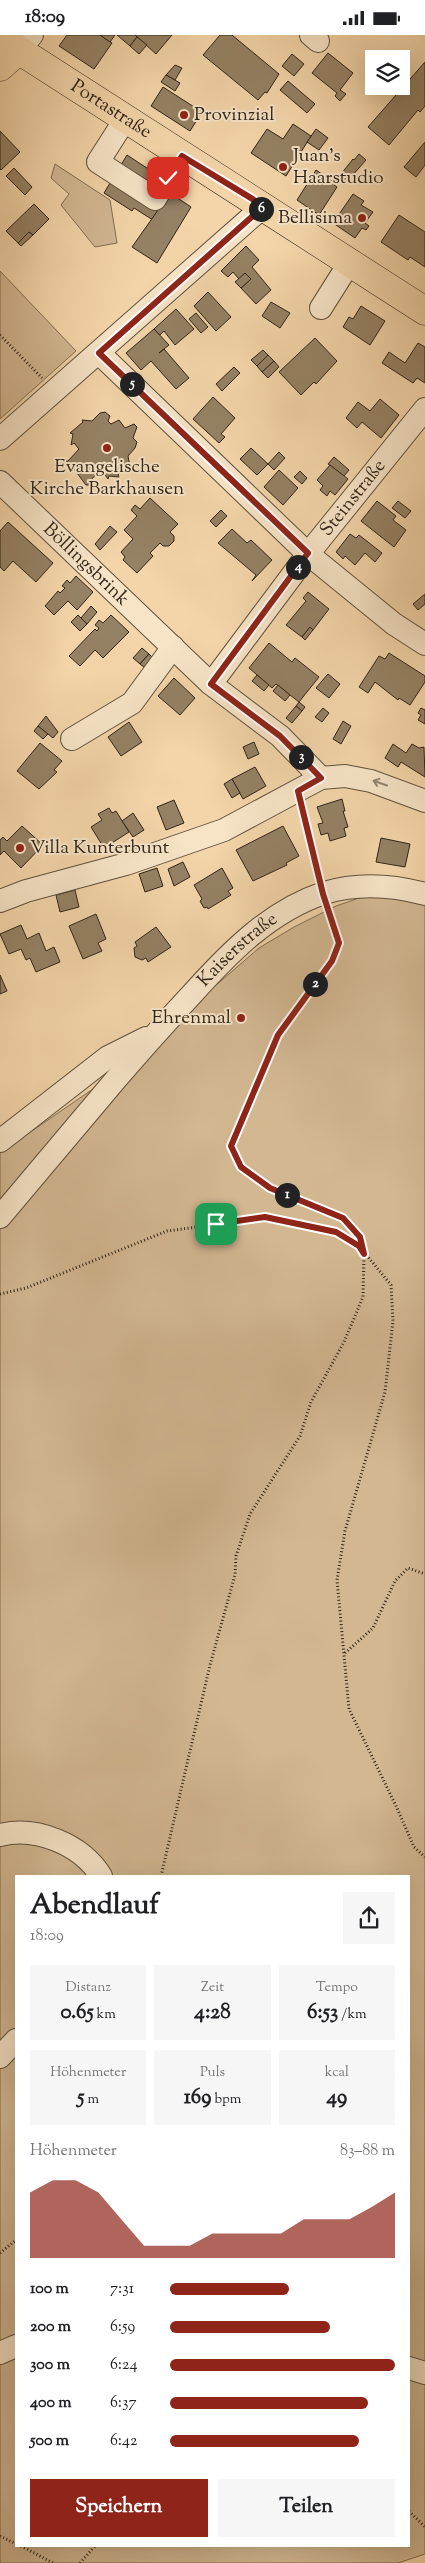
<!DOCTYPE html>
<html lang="de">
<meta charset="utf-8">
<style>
:root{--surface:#fff;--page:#f6f6f6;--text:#202124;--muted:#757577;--accent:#8f2418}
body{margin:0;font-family:"Sorts Mill Goudy",serif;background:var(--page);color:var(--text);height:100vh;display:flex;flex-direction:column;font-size:19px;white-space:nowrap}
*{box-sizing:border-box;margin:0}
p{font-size:16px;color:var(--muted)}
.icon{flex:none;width:28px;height:28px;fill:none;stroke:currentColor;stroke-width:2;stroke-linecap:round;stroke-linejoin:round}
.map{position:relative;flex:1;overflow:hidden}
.side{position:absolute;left:15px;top:1840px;width:395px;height:672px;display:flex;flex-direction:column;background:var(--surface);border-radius:0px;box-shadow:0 5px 20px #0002}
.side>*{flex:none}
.buttons{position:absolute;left:365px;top:15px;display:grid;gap:10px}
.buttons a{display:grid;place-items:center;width:45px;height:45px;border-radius:0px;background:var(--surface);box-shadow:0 5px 20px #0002;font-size:25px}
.pin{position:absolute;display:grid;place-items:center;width:42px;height:42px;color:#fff;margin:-21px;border-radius:10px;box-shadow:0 2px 8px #0006}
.km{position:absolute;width:25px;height:25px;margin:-12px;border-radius:50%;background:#222;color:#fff;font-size:14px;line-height:25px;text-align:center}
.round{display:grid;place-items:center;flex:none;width:52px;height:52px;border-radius:0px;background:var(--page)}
.overview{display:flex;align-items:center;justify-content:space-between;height:85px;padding:0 15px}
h1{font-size:28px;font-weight:800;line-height:38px}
.metrics{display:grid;grid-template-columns:repeat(3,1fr);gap:8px;height:85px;padding:5px 15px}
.metrics div{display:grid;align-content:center;border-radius:0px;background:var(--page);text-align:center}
.metrics b{font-size:21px;font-weight:800}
.metrics small{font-size:14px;font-weight:400}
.metrics p{font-size:14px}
.chart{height:140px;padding:10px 15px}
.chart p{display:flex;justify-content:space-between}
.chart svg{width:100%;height:90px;margin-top:5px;fill:var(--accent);opacity:.7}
.button{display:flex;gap:10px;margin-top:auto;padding:10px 15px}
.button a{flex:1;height:58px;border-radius:0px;background:var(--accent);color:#fff;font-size:20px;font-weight:800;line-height:58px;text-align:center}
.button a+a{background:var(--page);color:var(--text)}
ul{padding:0 15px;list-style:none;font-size:16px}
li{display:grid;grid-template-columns:80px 60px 1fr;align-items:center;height:38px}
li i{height:12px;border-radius:6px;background:var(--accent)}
.status{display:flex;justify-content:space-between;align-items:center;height:35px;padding:0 25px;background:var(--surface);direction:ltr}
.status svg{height:14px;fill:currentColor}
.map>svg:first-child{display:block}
.green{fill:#d2b791;stroke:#806e56;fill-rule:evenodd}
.building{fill:#958164;stroke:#2f251a}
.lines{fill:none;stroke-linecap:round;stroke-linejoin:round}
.minor-casing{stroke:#60513e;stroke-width:24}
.major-casing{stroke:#2f251a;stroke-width:29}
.path{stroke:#2f251a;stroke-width:3;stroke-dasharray:1 2.5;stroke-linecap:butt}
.minor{stroke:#f7e4c7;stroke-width:22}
.major{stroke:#f3d5a9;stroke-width:28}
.oneway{stroke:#938470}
.route-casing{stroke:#fff;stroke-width:10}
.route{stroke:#8f2418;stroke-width:6}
.poi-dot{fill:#8f2418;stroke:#f7e4c7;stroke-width:2}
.labels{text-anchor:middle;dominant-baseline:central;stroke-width:4;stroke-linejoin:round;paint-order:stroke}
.street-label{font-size:19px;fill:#2f251a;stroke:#f7e4c7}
.poi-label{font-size:19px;fill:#2f251a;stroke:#f7e4c7;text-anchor:start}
</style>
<div class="status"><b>18:09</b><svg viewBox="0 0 49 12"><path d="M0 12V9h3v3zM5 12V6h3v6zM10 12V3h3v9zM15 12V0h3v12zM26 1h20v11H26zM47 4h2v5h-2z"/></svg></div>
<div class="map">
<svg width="425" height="2528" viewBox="0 0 425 2528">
<rect width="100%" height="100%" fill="#f3d5a9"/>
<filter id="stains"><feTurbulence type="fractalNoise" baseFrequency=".004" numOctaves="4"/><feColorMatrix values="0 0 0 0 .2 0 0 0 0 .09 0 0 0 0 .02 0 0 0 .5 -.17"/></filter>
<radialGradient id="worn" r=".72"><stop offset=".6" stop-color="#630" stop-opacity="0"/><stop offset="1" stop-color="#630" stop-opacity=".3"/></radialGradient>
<!-- green -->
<g class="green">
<polygon points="55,129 110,165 117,208 95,212 61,170 69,159 51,143"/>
<polygon points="0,236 76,316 0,384"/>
<path d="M381 860 425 868V2519L398 2528H0V1118L164 1005 200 964 259 913 294 892 336 871 359 863ZM16 1841H409V2511H16Z"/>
</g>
<!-- building -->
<g class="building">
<polygon points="67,0 100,0 112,8 94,34 59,11"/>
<polygon points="100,0 115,0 110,7"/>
<polygon points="117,0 135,0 137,2 130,11"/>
<polygon points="135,0 172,0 156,19"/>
<polygon points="220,0 232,0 279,39 267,58 265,57 258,65 203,20"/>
<polygon points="137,2 147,10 139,19 130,11"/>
<polygon points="328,18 353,38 340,55 346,59 340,66 335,61 337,58 312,38"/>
<polygon points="292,19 304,29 294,41 282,31"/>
<polygon points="425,27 425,71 420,77 418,75 389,110 368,92"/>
<polygon points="175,30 182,33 175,45 166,40"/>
<polygon points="166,40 180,48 175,56 161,47"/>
<polygon points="288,46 315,69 307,78 280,55"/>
<polygon points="163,52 202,77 190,96 151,71"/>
<polygon points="293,89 311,101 286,141 251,118 267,94 283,104"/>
<polygon points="316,94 328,103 319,115 307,107"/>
<polygon points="0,96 20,117 1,135 0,134"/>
<polygon points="425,107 425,130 416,142 404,132"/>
<polygon points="359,119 366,125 344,150 337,144 353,124 354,125"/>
<polygon points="127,120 156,139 153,145 171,157 153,185 134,173 132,176 104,158"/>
<polygon points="14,133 32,152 25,160 6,141"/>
<polygon points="316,135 335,148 334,150 337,152 319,180 297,165"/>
<polygon points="170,158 191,172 157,228 132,212"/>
<polygon points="353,159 364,166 361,170 373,177 365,188 369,191 366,195 362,193 355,203 333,188"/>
<polygon points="34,169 49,184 33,200 29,197 18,208 6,196"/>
<polygon points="399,180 425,197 425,232 410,222 408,225 381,207"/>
<polygon points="29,197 33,200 21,211 18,208"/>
<polygon points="246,211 259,225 252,232 271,255 256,269 241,253 251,244 245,238 239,244 233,237 228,242 221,236"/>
<polygon points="245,238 251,244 241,253 235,247"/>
<polygon points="208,257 231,282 216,296 194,271"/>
<polygon points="271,267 290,278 280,293 262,281"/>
<polygon points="361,271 385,286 370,310 343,292 349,282 353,284"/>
<polygon points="176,274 194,294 175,310 164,296 160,300 154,294"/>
<polygon points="196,278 208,292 201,298 189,284"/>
<polygon points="154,294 169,310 159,318 164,314 189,343 176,354 151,326 141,335 126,318"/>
<polygon points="315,303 337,326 316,349 314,347 301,360 279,337"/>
<polygon points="418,308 425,312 425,348 417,343 413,348 382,328 389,317 405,328"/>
<polygon points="263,315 268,320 257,331 251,325"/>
<polygon points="268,320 274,326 262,337 257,331"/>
<polygon points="274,326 279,332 268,343 262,337"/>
<polygon points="234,332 240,338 222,356 216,349"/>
<polygon points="213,362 235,383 221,399 225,402 219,408 193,384"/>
<polygon points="380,364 399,380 381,403 362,387 357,393 346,383 358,367 370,376"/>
<polygon points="105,377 110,381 108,386 111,389 119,385 125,393 134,389 137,392 133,403 137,407 135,413 128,421 130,431 127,430 118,440 119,442 109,441 108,444 101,434 89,447 89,450 86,450 74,434 65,429 65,426 68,426 79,414 74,408 71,410 73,399 70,398 83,387 82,385 92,386 100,378"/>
<polygon points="251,413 268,429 257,440 240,424"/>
<polygon points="279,417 285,423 274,435 268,429"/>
<polygon points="334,422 349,435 344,441 328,429"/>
<polygon points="330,430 348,444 335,460 330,456 327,461 320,455 323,451 317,445"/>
<polygon points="279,435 298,453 283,470 264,452"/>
<polygon points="300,436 307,443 302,449 294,442"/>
<polygon points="150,463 178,489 170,497 174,501 174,506 169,511 163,511 160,508 150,518 153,521 137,538 123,525 125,522 121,517 133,504 124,495 137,481 131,475 135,470 140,474"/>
<polygon points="377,466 396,481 393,485 406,495 394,512 361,486"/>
<polygon points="398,466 411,476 405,483 392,473"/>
<polygon points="221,475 227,481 216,492 210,486"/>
<polygon points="8,487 53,528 36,547 13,526 4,536 0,532 0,496"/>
<polygon points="110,491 117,497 100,515 95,509"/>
<polygon points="232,494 247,508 251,505 272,525 252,546 256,540 218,508"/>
<polygon points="350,499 356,503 359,500 382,518 375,527 365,518 355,530 345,521 343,524 336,517"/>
<polygon points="76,541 93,557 77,575 68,566 54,580 45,571 58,556 60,558 65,553 62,551 67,545 70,548"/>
<polygon points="308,557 329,574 313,595 310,592 302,602 286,590 306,566 303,563"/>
<polygon points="425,559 425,569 418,575 413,569"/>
<polygon points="91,571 97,577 87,589 81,583"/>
<polygon points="78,580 87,589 80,596 71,587"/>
<polygon points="111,580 129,597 103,623 95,615 80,631 69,621 95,594 97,596 99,593 95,590 99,585 103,588"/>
<polygon points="310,592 313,595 305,605 302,602"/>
<polygon points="269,608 292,627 295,623 319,642 299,667 276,649 272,653 249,633"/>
<polygon points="142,613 149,619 140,629 133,623"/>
<polygon points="389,618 425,641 425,647 410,670 399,663 398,665 375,647 368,658 359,652 379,621 385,624"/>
<polygon points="149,619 154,624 145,633 140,629"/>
<polygon points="328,639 340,649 329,663 316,653"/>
<polygon points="257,640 269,650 264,656 252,646"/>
<polygon points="174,643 195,663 180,680 158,661"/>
<polygon points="278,650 290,660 285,666 273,656"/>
<polygon points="299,667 305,672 302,676 296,671"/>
<polygon points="296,671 302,676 292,688 286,683"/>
<polygon points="323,673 329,678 322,687 315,682"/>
<polygon points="421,673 425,675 425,689 418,685 421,680 418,678"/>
<polygon points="46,681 58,697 53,703 38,691"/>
<polygon points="343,686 351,691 341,709 333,704"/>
<polygon points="129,687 142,707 121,721 108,702"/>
<polygon points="38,691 48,699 43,704 34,696"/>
<polygon points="254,707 259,719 248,724 243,712"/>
<polygon points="40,708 62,726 54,735 57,737 39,754 17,736"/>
<polygon points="393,709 406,718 412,709 419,713 424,712 425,742 401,727 398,732 385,723"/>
<polygon points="255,732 266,751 243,764 232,744"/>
<polygon points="232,744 240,758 232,763 224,749"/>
<polygon points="342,764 345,776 343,776 348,792 344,793 346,801 330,806 328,798 321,800 318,789 323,788 317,772"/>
<polygon points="174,765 184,788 166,795 157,772"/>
<polygon points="109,773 112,778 116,776 129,797 104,813 91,792 102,785 98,779"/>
<polygon points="133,778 144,795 133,802 122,786"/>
<polygon points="22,791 43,810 21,833 4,816 0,820 0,805 3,802 7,806"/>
<polygon points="283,791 299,821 286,828 287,830 253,846 236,815"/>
<polygon points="381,803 410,809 405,832 376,827"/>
<polygon points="183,827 190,842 174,851 168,834"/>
<polygon points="157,833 163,851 145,857 139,839"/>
<polygon points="222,833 233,853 228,856 231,860 208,874 207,872 204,873 200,866 202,864 194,850"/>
<polygon points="75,855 79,872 60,877 56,860"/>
<polygon points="96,879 106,904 98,908 102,916 83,924 69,891"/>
<polygon points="21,890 27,904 39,898 46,916 54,912 60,927 36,937 30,923 26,925 21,914 9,919 0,899"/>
<polygon points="156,892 171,912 148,927 146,923 142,925 135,922 134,913 137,911 135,907"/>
<polygon points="0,940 7,956 0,959"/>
</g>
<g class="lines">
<!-- minor casing -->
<g class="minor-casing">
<g id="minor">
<polyline points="311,0 318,6"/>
<polyline points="19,15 32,0"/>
<polyline points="126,83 98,127 155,164 182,121"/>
<polyline points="321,273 350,227"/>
<polyline points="99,318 308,519 394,589 425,609"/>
<polyline points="0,404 264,171"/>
<path id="s1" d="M0 447 211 649 280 701 321 743"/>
<path id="s2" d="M211 649 308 519 425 374"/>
<polyline points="72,704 132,668 173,612"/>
<polyline points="0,866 26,856 126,829 224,795 321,743 345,741 371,746 425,766"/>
<polyline points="0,1106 108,1022 146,1003"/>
<path id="s3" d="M0 1182C39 1136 78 1089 117 1043 142 1014 167 986 193 958 230 917 270 876 324 858 357 848 392 850 425 859"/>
<path d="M0 1800C36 1791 81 1809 101 1841"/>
<polyline points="0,2022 16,2005"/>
<polyline points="0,2318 16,2311"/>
<polyline points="409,2333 425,2338"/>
</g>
</g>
<!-- major casing -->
<g class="major-casing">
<g id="major">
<path id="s4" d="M0 3 425 276"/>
<polyline points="0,32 19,15"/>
</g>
</g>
<!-- path -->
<g class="path">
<polyline points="0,300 42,343"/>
<polyline points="302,773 319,840"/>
<polyline points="0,1259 26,1253 167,1196 265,1183 336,1197 359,1211 391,1250 393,1286 385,1357 345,1496 337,1545 349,1674 397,1773 414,1812 425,1822"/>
<polyline points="345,1618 373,1593 395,1546 408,1533 425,1539"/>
<polyline points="161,1841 210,1630 235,1540 236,1521 250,1479 300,1401 311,1367 344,1307 363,1262 364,1219 359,1202 343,1183 270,1153 241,1132 231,1111 278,1000 332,926 339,908 330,877"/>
<polyline points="0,2218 16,2205"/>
<polyline points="409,2476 425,2492"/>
<polyline points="0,2501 16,2509"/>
<polyline points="21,2511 53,2528"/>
<polyline points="80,2528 95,2511"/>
</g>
<!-- minor -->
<use href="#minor" class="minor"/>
<!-- major -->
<use href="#major" class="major"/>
</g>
<!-- one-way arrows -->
<defs><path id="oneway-shaft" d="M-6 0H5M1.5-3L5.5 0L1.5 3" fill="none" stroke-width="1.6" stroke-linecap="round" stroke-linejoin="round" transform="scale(1.25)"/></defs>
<use class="oneway" href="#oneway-shaft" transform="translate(380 748) rotate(-161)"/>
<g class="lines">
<!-- route casing -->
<g class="route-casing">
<polyline id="route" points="168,143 182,121 264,171 99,318 308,518 211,649 280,701 321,743 298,756 323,859 339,908 332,926 278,1000 231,1111 241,1132 270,1153 343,1183 360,1202 364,1219 359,1211 336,1197 265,1182 216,1189"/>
</g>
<!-- route -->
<use href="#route" class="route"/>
</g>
<!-- markers -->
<g class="poi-dot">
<circle cx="184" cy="80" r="5"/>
<circle cx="283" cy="132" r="5"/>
<circle cx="362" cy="183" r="5"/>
<circle cx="107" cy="413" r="5"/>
<circle cx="20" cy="813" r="5"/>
<circle cx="241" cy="983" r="5"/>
</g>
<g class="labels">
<!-- street labels -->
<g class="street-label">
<text stroke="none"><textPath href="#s4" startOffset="132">Portastraße</textPath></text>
<text stroke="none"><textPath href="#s2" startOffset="234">Steinstraße</textPath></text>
<text stroke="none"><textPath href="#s1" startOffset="119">Böllingsbrink</textPath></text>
<text stroke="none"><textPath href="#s3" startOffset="358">Kaiserstraße</textPath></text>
</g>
<!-- poi labels -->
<g class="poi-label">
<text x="194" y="80">Provinzial</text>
<text x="293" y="121">Juan's<tspan x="293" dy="22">Haarstudio</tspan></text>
<text x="352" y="183" text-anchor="end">Bellisima</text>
<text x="107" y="432" text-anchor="middle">Evangelische<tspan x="107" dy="22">Kirche Barkhausen</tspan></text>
<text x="30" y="813">Villa Kunterbunt</text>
<text x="231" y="983" text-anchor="end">Ehrenmal</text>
</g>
</g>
<rect width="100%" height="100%" filter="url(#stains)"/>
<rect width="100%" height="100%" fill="url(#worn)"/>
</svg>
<div class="buttons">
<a><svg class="icon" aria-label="layers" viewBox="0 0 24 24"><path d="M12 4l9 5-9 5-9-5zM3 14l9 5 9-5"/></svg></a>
</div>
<div class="pin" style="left:216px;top:1189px;background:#1e9e55"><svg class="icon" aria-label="arrive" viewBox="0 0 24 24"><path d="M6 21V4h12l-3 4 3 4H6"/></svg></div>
<div class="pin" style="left:168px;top:143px;background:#d93025"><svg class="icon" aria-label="check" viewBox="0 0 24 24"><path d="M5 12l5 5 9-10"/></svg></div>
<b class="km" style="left:287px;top:1160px">1</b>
<b class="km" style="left:315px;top:949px">2</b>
<b class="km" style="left:301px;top:722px">3</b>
<b class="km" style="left:298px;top:532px">4</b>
<b class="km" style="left:132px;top:349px">5</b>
<b class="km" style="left:261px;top:174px">6</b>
<section class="side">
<div class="overview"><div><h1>Abendlauf</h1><p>18:09</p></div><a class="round"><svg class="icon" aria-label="share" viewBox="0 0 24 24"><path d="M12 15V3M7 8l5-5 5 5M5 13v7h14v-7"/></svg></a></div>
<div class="metrics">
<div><p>Distanz</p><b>0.65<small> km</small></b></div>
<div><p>Zeit</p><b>4:28</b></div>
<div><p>Tempo</p><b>6:53<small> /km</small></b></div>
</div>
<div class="metrics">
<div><p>Höhenmeter</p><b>5<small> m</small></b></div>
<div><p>Puls</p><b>169<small> bpm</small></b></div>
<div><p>kcal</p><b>49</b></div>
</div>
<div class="chart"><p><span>Höhenmeter</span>83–88 m</p>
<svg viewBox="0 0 160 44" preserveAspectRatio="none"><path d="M0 44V12L10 6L20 6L30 12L40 25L50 38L60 38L70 38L80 32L90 32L100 32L110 32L120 25L130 25L140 25L150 19L160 12V44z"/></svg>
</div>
<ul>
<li><b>100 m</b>7:31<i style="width:53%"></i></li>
<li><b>200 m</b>6:59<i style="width:71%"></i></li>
<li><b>300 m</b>6:24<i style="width:100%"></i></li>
<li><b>400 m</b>6:37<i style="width:88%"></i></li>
<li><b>500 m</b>6:42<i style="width:84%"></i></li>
</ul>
<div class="button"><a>Speichern</a><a>Teilen</a></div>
</section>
</div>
